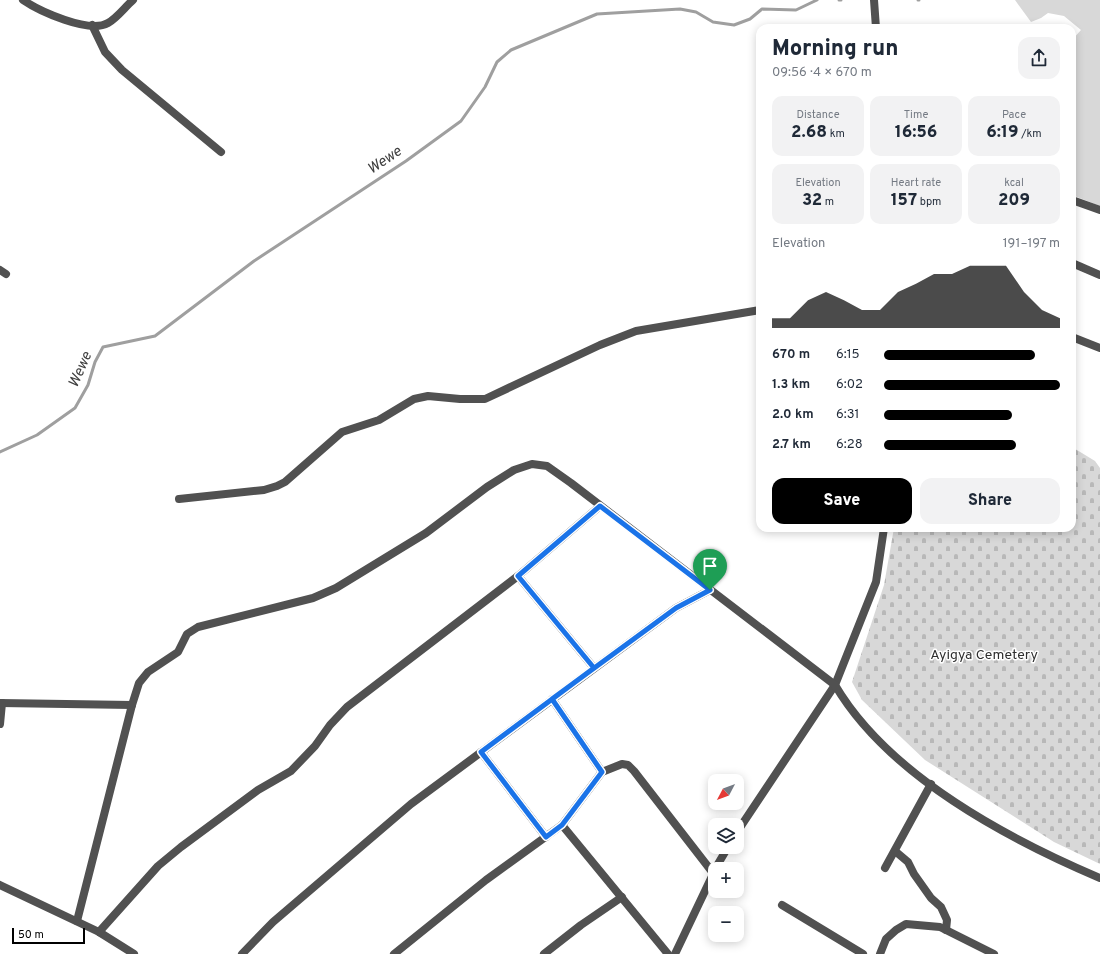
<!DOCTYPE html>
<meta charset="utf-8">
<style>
:root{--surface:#fff;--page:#f2f2f3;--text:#1f2937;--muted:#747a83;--accent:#000}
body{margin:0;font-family:Overpass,sans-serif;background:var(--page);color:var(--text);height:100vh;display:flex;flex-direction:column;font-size:15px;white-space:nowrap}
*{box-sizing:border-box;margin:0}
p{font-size:13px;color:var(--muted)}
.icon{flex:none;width:22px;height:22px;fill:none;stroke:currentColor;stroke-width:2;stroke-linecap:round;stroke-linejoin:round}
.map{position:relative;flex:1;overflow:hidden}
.details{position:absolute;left:756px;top:24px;width:320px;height:508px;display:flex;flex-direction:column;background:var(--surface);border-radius:12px;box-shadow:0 2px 10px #0003}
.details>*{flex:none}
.needle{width:26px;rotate:229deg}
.buttons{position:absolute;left:708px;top:774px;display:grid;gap:8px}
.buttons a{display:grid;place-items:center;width:36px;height:36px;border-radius:8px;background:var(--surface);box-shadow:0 2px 10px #0003;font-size:20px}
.scale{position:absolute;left:12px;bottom:10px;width:73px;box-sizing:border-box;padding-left:4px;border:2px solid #000;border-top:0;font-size:11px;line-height:14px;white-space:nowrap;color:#000;-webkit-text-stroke:3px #fff;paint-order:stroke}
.pin{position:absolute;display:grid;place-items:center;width:34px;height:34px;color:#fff;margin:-41px -17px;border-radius:50% 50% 50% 0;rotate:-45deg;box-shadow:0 0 4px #0007}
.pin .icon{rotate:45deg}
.round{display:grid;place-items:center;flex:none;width:42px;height:42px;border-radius:12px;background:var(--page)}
.overview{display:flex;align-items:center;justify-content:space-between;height:68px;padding:0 16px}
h1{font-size:22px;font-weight:800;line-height:30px}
.stats{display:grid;grid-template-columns:repeat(3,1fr);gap:6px;height:68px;padding:4px 16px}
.stats div{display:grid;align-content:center;border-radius:10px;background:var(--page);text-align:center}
.stats b{font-size:17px;font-weight:800}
.stats small{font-size:11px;font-weight:400}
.stats p{font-size:11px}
.chart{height:112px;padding:8px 16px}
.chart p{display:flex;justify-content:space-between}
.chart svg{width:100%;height:72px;margin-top:4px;fill:var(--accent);opacity:.7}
.cta{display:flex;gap:8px;margin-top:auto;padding:8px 16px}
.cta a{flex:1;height:46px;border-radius:12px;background:var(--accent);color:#fff;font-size:16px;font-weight:800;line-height:46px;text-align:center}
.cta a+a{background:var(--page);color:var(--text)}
ul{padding:0 16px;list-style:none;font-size:13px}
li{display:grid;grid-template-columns:64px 48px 1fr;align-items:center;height:30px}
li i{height:10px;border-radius:5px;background:var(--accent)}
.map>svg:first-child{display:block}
.grass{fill:#d8d8d8}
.cemetery{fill:url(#cemetery-stones)}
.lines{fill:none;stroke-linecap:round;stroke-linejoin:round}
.stream{stroke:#9f9f9f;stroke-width:3}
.street{stroke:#515151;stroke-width:8}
.route-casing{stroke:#fff;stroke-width:8}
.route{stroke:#1a73e8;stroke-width:5}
.labels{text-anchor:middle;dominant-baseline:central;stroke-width:3;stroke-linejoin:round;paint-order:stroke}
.park-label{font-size:14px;fill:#2f2f2f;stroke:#fff}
.water-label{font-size:15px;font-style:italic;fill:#404040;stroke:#fff}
</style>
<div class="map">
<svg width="1100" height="954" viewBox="0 0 1100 954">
<defs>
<pattern id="cemetery-stones" width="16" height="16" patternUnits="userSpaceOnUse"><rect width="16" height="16" fill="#d8d8d8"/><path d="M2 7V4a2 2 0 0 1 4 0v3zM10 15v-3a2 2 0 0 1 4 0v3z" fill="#b8b8b8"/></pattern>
</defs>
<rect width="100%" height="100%" fill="#fff"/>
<!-- grass -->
<polygon class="grass" points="1015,0 1100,0 1100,206 1072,195 1072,40 1081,30 1064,16 1048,13 1041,18 1031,22"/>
<!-- cemetery -->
<polygon class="cemetery" points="1072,447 1095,461 1100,468 1100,864 1054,842 925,760 862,700 852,682 884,585 894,528 1072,528"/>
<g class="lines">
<!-- stream -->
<g class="stream">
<polyline points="839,0 841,0"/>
<polyline points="918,0 919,0"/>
<polyline points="0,452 37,435 75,408 88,385 95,362 103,347 155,336 254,261 406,161 461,121 485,87 497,62 511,50 597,14 680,9 696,12 713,22 734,25 750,19 762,9 796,10 817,0"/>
</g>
<!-- street -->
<g class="street">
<path d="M23 0C39 11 89 34 108 23 117 18 125 7 133 0"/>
<polyline points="874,0 876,28"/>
<polyline points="92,25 105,52 122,70 221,152"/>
<polyline points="1072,200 1100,210"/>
<polyline points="1072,263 1100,275"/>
<polyline points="0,270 6,274"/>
<polyline points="1072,337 1100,348"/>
<polyline points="179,499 264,490 277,486 285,482 342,432 379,420 414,399 428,396 460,399 485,399 600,345 636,331 760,310"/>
<polyline points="518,576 594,668"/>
<polyline points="552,699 602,772"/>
<polyline points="0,703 132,705"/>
<polyline points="0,724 2,703"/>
<polyline points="481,752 546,837"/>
<polyline points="562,825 668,954"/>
<polyline points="737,832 835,685 876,582 884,528"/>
<polyline points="895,851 908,862 914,874 931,898 941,907 947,920 946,930"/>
<polyline points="885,868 931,784"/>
<polyline points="715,869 728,847"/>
<polyline points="0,885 99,932 134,954"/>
<polyline points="782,905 863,954"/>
<path d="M77 921 132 705 139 683 148 672 178 652 187 634 198 627 313 598 336 588 426 533 487 487 514 470 532 464 547 466 571 483 835 685C888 775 1006 838 1100 878"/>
<polyline points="99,932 158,866 181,847 258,790 291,771 315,746 330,725 347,707 518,576 600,506"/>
<polyline points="242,954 273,922 411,804 676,608 710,590"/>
<polyline points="394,954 486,880 562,825 602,772 622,764 628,765 634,771 713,873"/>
<polyline points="544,954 581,925 622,897"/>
<polyline points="675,954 715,870"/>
<polyline points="880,954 886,939 896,930 906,924 940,927 994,954"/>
</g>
</g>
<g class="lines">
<!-- route casing -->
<g class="route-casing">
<polyline id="route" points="710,590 600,506 518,576 594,668 481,752 546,837 562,825 602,772 552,699 676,608 710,590"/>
</g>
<!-- route -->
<use href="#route" class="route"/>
</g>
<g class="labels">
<!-- park labels -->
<g class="park-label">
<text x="984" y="655">Ayigya Cemetery</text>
</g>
<!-- water labels -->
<g class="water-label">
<text transform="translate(385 161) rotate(-34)">Wewe</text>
<text transform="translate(81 370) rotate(-66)">Wewe</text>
</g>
</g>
</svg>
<div class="buttons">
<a><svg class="needle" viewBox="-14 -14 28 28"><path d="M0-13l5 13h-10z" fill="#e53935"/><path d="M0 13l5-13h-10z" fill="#747a83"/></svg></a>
<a><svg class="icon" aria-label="layers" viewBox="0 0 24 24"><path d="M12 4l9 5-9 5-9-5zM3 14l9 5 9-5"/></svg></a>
<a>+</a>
<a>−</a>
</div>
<div class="scale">50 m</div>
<div class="pin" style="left:710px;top:590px;background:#1e9e55"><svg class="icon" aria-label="arrive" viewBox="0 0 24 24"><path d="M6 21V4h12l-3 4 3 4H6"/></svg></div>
<section class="details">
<div class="overview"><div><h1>Morning run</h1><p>09:56 · 4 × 670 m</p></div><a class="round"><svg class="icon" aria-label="share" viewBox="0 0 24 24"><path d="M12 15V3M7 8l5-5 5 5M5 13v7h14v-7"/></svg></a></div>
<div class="stats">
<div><p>Distance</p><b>2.68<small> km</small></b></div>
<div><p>Time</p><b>16:56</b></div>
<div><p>Pace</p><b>6:19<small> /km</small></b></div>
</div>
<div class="stats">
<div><p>Elevation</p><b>32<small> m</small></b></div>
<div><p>Heart rate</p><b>157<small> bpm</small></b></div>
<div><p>kcal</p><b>209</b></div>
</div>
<div class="chart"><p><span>Elevation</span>191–197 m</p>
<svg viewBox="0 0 160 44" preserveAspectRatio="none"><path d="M0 44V38L10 38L20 27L30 22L40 27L50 33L60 33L70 22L80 17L90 11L100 11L110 6L120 6L130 6L140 22L150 33L160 38V44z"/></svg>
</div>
<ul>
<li><b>670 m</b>6:15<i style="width:86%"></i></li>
<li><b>1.3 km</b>6:02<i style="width:100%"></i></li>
<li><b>2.0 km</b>6:31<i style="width:73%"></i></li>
<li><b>2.7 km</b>6:28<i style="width:75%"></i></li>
</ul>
<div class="cta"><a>Save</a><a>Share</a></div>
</section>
</div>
